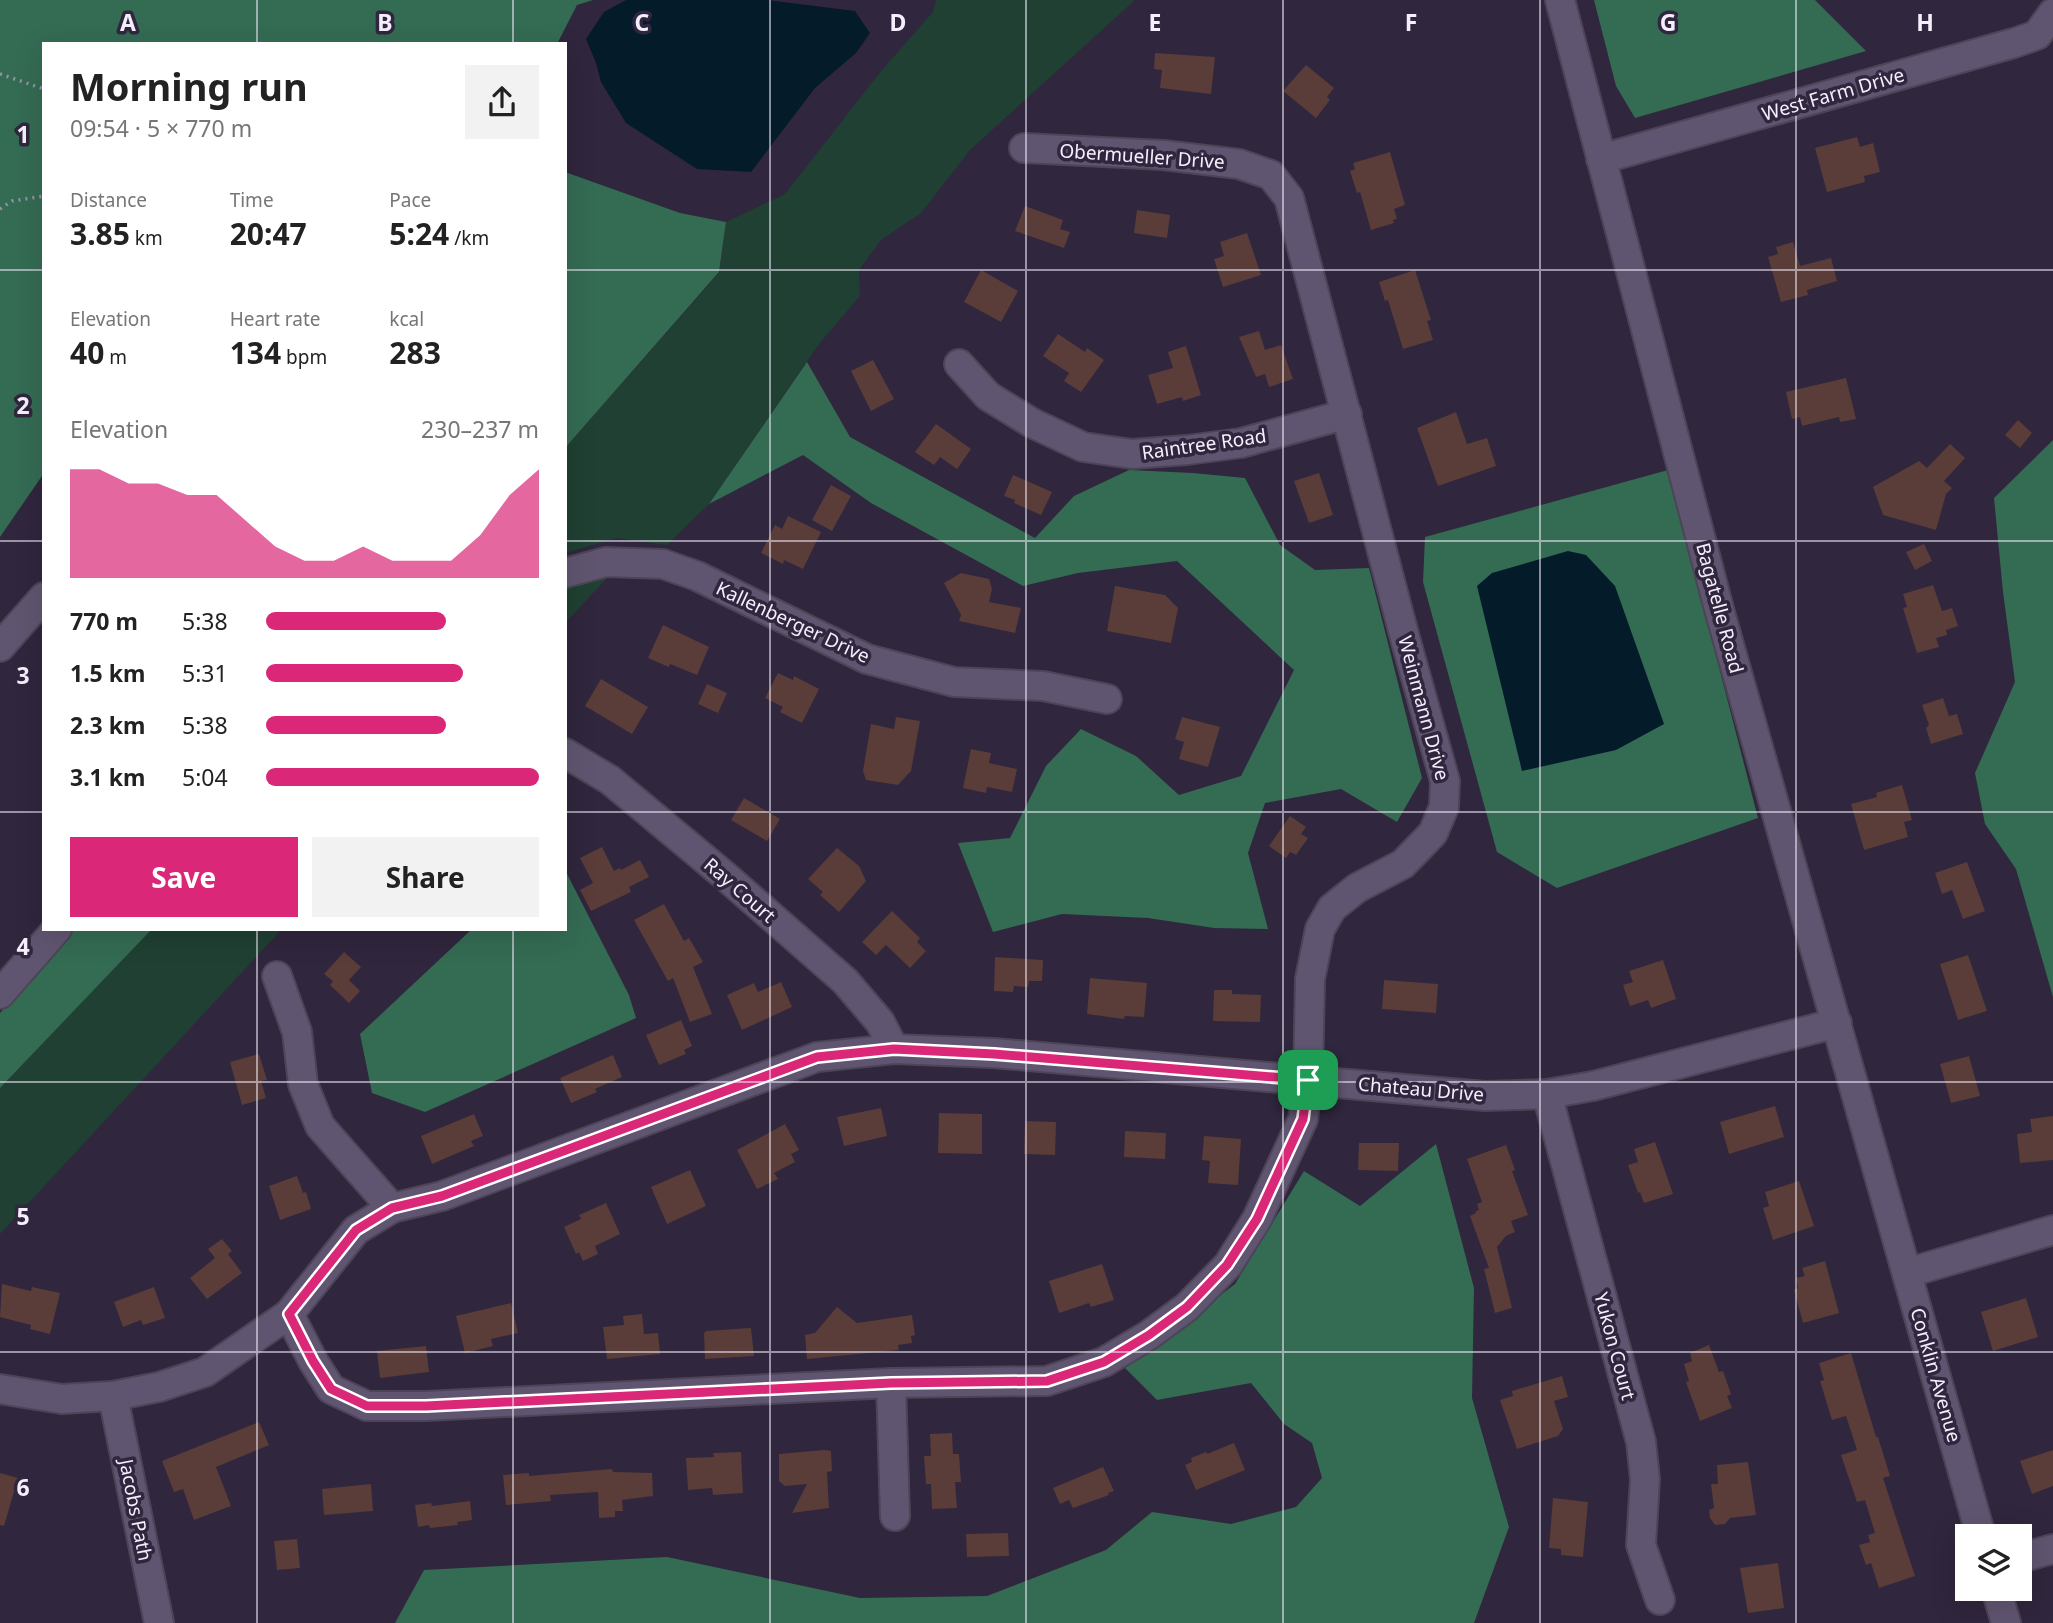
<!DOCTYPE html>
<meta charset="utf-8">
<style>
:root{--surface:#fff;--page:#f2f2f2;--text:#222;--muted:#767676;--accent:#db2777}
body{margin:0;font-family:"Noto Sans",sans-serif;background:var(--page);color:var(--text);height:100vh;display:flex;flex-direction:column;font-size:26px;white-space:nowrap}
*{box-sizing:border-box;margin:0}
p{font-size:23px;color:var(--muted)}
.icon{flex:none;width:38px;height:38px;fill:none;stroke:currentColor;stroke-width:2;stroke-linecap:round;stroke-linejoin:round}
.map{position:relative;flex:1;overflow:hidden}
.details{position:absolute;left:42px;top:42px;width:525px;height:889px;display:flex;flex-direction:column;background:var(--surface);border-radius:0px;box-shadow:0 7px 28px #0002}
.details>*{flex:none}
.tools{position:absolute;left:1955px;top:1524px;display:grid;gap:14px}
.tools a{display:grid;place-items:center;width:77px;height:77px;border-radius:0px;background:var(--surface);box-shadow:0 7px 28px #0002;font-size:35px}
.pin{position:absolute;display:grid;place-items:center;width:60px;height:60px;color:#fff;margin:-30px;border-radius:14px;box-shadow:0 4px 10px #0006}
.round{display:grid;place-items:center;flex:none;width:74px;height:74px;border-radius:0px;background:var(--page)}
.head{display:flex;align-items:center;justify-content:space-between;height:119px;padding:0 28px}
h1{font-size:38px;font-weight:700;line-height:52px}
.stats{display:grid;grid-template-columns:repeat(3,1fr);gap:10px;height:119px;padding:7px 28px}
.stats div{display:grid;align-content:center}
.stats b{font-size:30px;font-weight:700}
.stats small{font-size:19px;font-weight:400}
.stats p{font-size:19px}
.chart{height:196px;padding:14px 28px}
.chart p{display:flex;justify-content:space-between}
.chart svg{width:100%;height:126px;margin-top:7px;fill:var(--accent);opacity:.7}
.cta{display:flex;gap:14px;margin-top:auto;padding:14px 28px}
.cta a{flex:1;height:80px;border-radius:0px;background:var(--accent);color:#fff;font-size:28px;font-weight:700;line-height:80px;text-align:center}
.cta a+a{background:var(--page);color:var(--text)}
ul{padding:0 28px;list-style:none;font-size:23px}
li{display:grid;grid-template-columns:112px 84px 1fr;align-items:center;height:52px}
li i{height:18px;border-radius:9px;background:var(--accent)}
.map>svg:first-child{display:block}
.green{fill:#1f4032}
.forest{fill:#346b53}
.water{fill:#041b2a}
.building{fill:#5a3c39}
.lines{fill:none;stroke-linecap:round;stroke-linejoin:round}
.minor-casing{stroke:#4d4457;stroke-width:32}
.path{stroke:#9890a3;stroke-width:3.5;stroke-dasharray:2 5;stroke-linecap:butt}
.minor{stroke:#605570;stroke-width:28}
.route-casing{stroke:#fff;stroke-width:14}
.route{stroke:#db2777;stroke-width:9}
.grid{fill:none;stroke:#f4eefd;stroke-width:2;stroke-opacity:0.55}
.labels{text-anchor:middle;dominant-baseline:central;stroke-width:7;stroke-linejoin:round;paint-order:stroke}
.street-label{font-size:19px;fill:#f4eefd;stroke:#30263d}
.grid-label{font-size:23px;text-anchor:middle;font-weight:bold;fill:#f4eefd;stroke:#30263d;stroke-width:7;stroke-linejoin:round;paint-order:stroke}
</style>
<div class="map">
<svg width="2053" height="1623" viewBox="0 0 2053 1623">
<rect width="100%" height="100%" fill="#30263d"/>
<!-- green -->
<g class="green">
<polygon points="936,0 1135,0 970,150 921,213 881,240 859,270 860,296 819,344 709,504 667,545 617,538 565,553 565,448 719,273 726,222 785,194 881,71 933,12"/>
<polygon points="609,576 565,623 565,588"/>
<polygon points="152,929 282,929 0,1234 0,1088"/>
</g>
<!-- forest -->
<g class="forest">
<polygon points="0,0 593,0 577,5 557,44 44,44 44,473 0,537"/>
<polygon points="1594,0 1815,0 1866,51 1635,118 1616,86"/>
<polygon points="565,172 680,213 726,222 719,272 565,448"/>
<polygon points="807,362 850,437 1035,538 1074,496 1129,470 1193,473 1245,478 1280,545 1315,570 1369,568 1422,778 1397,822 1341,789 1265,803 1248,853 1268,929 1214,928 1148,918 1062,914 993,932 958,843 1010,838 1046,766 1081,729 1136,756 1179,795 1241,776 1294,670 1177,561 1078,573 1023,586 871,503 803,455 709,504"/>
<polygon points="2053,440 2053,997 2016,869 1985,824 1975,773 2015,682 2003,592 1994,498"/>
<polygon points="1668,470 1758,818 1557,888 1497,852 1423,582 1425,537"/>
<polygon points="565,870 629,995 636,1018 425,1112 372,1093 360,1034 472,929 565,929"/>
<polygon points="74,929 152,929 0,1088 0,1013"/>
<polygon points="1436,1144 1474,1288 1472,1398 1509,1527 1474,1623 395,1623 424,1570 667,1557 860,1598 987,1596 1106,1550 1152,1512 1231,1524 1296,1507 1322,1478 1312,1443 1284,1424 1251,1383 1157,1400 1125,1368 1235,1284 1304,1171 1360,1206"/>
</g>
<!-- water -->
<g class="water">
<polygon points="626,0 767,0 855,11 870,33 856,53 815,88 751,172 697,169 626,123 601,82 596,63 586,39 604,12"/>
<polygon points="1568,551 1586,555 1615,586 1664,724 1616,750 1522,771 1477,586 1492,573"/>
</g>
<!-- building -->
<g class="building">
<polygon points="1155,53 1215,57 1211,94 1160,88 1162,70 1154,69"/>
<polygon points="1306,65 1334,88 1327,97 1330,100 1316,118 1283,91"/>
<polygon points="1857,137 1860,147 1873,143 1880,172 1864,176 1865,182 1827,192 1815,148"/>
<polygon points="1390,152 1405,205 1394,209 1397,219 1393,220 1394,223 1371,230 1360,192 1357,193 1350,171 1355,169 1353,163"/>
<polygon points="1025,206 1063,220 1060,229 1070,232 1064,248 1015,231"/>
<polygon points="1137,210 1170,215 1167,238 1134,233"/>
<polygon points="1247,233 1261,275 1223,287 1214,259 1224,256 1220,242"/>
<polygon points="1793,242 1800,266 1831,258 1837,281 1807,290 1808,295 1781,302 1768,257 1778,254 1776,247"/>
<polygon points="981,270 1018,291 1001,322 964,302"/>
<polygon points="1415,270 1431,320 1427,321 1433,340 1403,349 1388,300 1385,301 1379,282"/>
<polygon points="1259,331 1265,350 1281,345 1293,379 1269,387 1265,374 1256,377 1239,337"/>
<polygon points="1058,334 1085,352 1087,348 1104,360 1081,392 1064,381 1069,373 1043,356"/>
<polygon points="1186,346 1201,395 1183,401 1182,397 1157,404 1148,375 1173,368 1168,352"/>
<polygon points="873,360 894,399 871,411 851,371"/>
<polygon points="1846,378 1856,419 1840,422 1839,417 1802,426 1800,417 1792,419 1786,392"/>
<polygon points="1456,412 1467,444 1487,438 1496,466 1438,486 1417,428"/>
<polygon points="2018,420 2032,433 2020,448 2005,435"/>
<polygon points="936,424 971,449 957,469 940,457 934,465 915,452"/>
<polygon points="1950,444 1965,458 1944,481 1952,488 1946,494 1936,530 1883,515 1873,487 1919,461 1927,468"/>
<polygon points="1319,473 1333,515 1309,523 1294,481"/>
<polygon points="1013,475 1052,492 1041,515 1014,503 1015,500 1004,496"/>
<polygon points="831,485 851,496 832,531 812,520"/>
<polygon points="788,516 821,532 803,569 784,560 783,564 761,553 775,525 782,529"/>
<polygon points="1924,544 1932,561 1915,570 1906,552"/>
<polygon points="961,573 989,579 992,589 989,602 1021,608 1015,633 959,621 961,615 944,583"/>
<polygon points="1933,585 1942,611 1952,608 1958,626 1946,630 1947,635 1936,638 1939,647 1917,653 1903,608 1907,607 1903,594"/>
<polygon points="1115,586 1165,595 1178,608 1171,643 1107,631"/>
<polygon points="663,625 709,647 697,675 670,664 669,667 648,658"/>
<polygon points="778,673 793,680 794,676 819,689 802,723 780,712 783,707 765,698"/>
<polygon points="601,679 648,707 632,734 585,706"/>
<polygon points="707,684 727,693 718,713 698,704"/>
<polygon points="1943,698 1949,716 1957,714 1963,734 1931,744 1926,728 1929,725 1922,705"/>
<polygon points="896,717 920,721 911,771 898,785 866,780 863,771 871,724 894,729"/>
<polygon points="1182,717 1220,727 1208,767 1179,759 1184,742 1175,739"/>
<polygon points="971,749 991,753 989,763 1017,769 1012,792 987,787 986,793 963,788"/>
<polygon points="1902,785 1912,820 1904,822 1908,837 1864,850 1851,804 1877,797 1876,793"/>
<polygon points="744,798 780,819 767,841 731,820"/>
<polygon points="1290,816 1306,827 1301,834 1308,838 1296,855 1290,852 1286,858 1269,846"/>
<polygon points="602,847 614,871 620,868 621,870 640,860 649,877 629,887 631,892 591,911 580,890 593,883 580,858"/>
<polygon points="837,848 859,866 866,881 839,912 820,895 823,892 808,879"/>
<polygon points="1967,862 1985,911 1963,919 1952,890 1942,894 1935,873"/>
<polygon points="664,904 684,941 689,938 703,962 693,967 712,1014 690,1022 673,978 668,981 634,920"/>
<polygon points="892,911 920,938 917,942 926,951 910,968 886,945 876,955 862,942"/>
<polygon points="344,952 361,967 349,980 360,991 349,1003 330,985 333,981 324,974"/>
<polygon points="1968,955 1987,1011 1958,1020 1940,964"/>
<polygon points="995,957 1043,960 1042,981 1029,981 1028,987 1014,986 1013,992 994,991"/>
<polygon points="1663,960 1676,999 1651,1008 1648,1000 1630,1006 1623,985 1633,982 1629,971"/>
<polygon points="1090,978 1147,983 1144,1017 1125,1016 1124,1019 1087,1014"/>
<polygon points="1384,980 1438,984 1436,1013 1382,1009"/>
<polygon points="781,982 792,1007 742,1030 727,995 754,983 758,992"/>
<polygon points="1214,990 1232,990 1232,994 1261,995 1260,1022 1213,1021"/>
<polygon points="681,1020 692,1046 684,1050 686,1054 659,1065 646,1035"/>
<polygon points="259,1054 267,1080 261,1081 266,1098 242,1105 230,1062"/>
<polygon points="613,1055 622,1077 595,1089 597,1092 571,1103 560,1078"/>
<polygon points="1969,1056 1980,1096 1951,1103 1940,1064"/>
<polygon points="1775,1106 1784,1137 1729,1154 1720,1122"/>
<polygon points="881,1108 887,1136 844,1146 837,1117"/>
<polygon points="939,1113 982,1114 982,1154 938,1153"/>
<polygon points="474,1114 483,1136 471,1141 474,1146 432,1164 421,1136"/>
<polygon points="2053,1116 2053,1160 2020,1163 2017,1134 2032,1132 2030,1119"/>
<polygon points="1025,1121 1056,1122 1055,1155 1024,1154"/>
<polygon points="785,1124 799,1150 791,1154 795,1162 774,1173 778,1179 757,1189 737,1150"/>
<polygon points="1125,1131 1166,1133 1165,1159 1124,1157"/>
<polygon points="1204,1136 1241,1139 1238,1185 1208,1183 1210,1161 1202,1160"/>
<polygon points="1655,1142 1673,1194 1644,1203 1640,1192 1638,1193 1628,1165 1638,1162 1634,1149"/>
<polygon points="1359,1143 1399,1143 1398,1171 1358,1170"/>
<polygon points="1506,1145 1515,1170 1512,1171 1528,1215 1511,1221 1515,1232 1506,1236 1497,1247 1512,1308 1495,1313 1484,1269 1489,1268 1470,1216 1476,1213 1476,1211 1479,1210 1477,1204 1482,1202 1467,1159"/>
<polygon points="690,1170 706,1206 667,1224 651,1187"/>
<polygon points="297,1176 303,1193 306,1192 311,1209 280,1220 269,1186"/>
<polygon points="1799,1181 1814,1226 1773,1240 1763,1208 1769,1206 1765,1192"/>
<polygon points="606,1203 620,1234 595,1246 598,1254 583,1261 579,1252 576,1254 564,1227 581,1219 579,1215"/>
<polygon points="222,1239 232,1251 228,1254 242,1273 207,1299 190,1278 215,1258 208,1249"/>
<polygon points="1825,1261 1839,1313 1803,1323 1794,1290 1798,1288 1796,1278 1805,1276 1802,1268"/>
<polygon points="1102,1264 1114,1300 1091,1307 1089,1303 1059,1313 1049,1281"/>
<polygon points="2,1284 31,1291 32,1287 60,1293 50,1334 30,1329 31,1325 0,1317"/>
<polygon points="154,1287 165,1318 143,1325 141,1320 123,1327 114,1302"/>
<polygon points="2026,1298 2038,1337 1993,1351 1981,1312"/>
<polygon points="511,1303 518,1333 491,1339 493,1346 465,1353 456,1316"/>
<polygon points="837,1307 857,1323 912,1315 915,1335 911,1336 912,1343 898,1345 899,1350 807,1359 805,1335 815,1333"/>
<polygon points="642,1314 644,1334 658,1333 660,1354 607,1359 603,1327 624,1325 623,1316"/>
<polygon points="751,1328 754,1356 705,1359 704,1333 706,1331"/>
<polygon points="1709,1345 1719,1372 1723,1371 1731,1394 1727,1396 1732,1408 1700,1421 1686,1382 1689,1381 1684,1364 1692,1361 1690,1353"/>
<polygon points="426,1346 429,1372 380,1378 377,1351"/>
<polygon points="1851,1353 1876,1437 1878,1437 1890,1476 1883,1478 1915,1576 1879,1588 1871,1563 1866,1565 1859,1545 1870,1542 1868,1535 1875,1533 1865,1500 1857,1502 1841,1455 1857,1450 1846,1416 1832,1420 1820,1381 1824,1380 1819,1363"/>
<polygon points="1562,1376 1568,1397 1554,1401 1563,1429 1558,1436 1517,1449 1500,1400 1513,1396 1512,1391"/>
<polygon points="259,1422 269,1445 216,1467 231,1506 194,1520 183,1489 174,1492 162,1461"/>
<polygon points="952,1433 953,1454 959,1454 961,1482 955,1482 957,1508 932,1509 931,1484 926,1484 924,1456 931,1456 930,1434"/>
<polygon points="1234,1443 1245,1470 1196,1490 1185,1465 1192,1462 1191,1458 1206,1452 1207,1454"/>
<polygon points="824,1450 831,1451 832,1471 827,1472 829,1508 792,1513 807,1484 785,1486 779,1481 779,1454"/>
<polygon points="2053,1450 2053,1486 2032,1494 2020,1461"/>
<polygon points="741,1452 743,1493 713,1495 712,1488 688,1490 686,1458 714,1457 713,1453"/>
<polygon points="1748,1462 1756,1515 1730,1518 1725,1524 1715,1525 1710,1518 1709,1510 1714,1508 1711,1484 1718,1484 1717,1465"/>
<polygon points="1103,1467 1114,1491 1108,1493 1109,1495 1073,1508 1069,1500 1060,1504 1053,1488"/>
<polygon points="612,1469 613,1472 652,1473 653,1496 622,1500 623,1511 615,1511 615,1517 599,1518 598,1492 550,1495 551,1501 506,1505 503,1475 529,1473 529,1476"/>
<polygon points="0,1473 18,1478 4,1526 0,1525"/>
<polygon points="371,1484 373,1511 324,1515 322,1489"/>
<polygon points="1553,1498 1588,1502 1583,1557 1561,1555 1561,1549 1549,1548"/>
<polygon points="470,1501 472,1520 457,1522 458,1525 430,1528 429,1525 418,1527 415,1505 431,1503 432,1506"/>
<polygon points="1008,1533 1009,1556 967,1557 966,1534"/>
<polygon points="297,1539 300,1568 277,1570 274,1541"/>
<polygon points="1778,1563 1784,1608 1748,1613 1740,1568"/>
</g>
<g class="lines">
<!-- minor casing -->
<g class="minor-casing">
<g id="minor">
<polyline points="1560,0 1719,609 1981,1536"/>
<polyline points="1601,159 2014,43 2037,35 2053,13"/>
<polyline points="959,364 988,396 1032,423 1083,447 1132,454 1187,450 1241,443 1347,414"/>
<polyline points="565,573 606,562 663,564 697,576 867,659 954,682 1043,686 1107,699"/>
<polyline points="0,647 44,597"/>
<polyline points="565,753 610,780 724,875 845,981 880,1022 894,1049"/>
<polyline points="277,976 297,1032 303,1084 320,1126 392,1208"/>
<polyline points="0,994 57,929"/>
<polyline points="1547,1094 1641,1442 1645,1479 1641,1545 1660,1600"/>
<polyline points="1907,1273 2053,1230"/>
<polyline points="289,1314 313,1361 331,1389 367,1406 426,1406 891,1383 1047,1381 1104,1362 1149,1335 1187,1307 1228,1265 1257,1219 1303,1119 1308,1080 1310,979 1320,929 1332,908 1357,888 1403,864 1433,833 1444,807 1445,781 1405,638 1289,198 1271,175 1239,164 1163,155 1024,148"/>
<polyline points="891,1383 895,1516"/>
<polyline points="0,1389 62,1399 113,1396 159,1387 205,1372 289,1314 356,1230 392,1208 442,1196 817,1057 894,1049 994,1053 1485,1096 1547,1094 1593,1086 1837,1023"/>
<polyline points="113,1396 159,1623"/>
<polyline points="2020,1558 2053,1549"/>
<polyline points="1996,1589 2006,1623"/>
</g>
</g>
<!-- path -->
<g class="path">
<polyline points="0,74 44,89"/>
<polyline points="0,209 12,201 44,196"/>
</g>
<!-- minor -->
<use href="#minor" class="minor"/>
</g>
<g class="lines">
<!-- route casing -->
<g class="route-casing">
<polygon id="route" points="894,1049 994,1054 1308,1080 1303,1119 1257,1219 1227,1265 1187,1307 1149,1335 1104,1362 1047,1381 891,1383 426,1406 367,1406 331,1389 313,1361 289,1314 356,1230 392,1208 442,1196 817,1057"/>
</g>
<!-- route -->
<use href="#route" class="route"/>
</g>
<!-- grid -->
<path class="grid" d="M257 0V44M513 0V44M770 0V1623M1026 0V1623M1283 0V1623M1540 0V1623M1796 0V1623M0 270H44M565 270H2053M0 541H44M565 541H2053M0 812H44M565 812H2053M257 929V1623M513 929V1623M0 1082H2053M0 1352H2053"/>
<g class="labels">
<!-- street labels -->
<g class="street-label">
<text transform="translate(1833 94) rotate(-16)">West Farm Drive</text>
<text transform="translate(1142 156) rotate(4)">Obermueller Drive</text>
<text transform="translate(1204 444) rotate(-8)">Raintree Road</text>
<text transform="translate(1720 608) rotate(75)">Bagatelle Road</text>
<text transform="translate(793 622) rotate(25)">Kallenberger Drive</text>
<text transform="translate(1424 708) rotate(75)">Weinmann Drive</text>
<text transform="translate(740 890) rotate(41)">Ray Court</text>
<text transform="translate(1421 1089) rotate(5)">Chateau Drive</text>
<text transform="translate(1615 1346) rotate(75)">Yukon Court</text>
<text transform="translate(1936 1375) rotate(74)">Conklin Avenue</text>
<text transform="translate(136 1510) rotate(79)">Jacobs Path</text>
</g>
</g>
<g class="grid-label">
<text x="128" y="31">A</text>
<text x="385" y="31">B</text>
<text x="642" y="31">C</text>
<text x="898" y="31">D</text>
<text x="1155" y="31">E</text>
<text x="1411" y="31">F</text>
<text x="1668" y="31">G</text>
<text x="1925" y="31">H</text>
<text x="23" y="143">1</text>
<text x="23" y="414">2</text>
<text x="23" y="684">3</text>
<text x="23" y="955">4</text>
<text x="23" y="1225">5</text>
<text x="23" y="1496">6</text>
</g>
</svg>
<div class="tools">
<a><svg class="icon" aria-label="layers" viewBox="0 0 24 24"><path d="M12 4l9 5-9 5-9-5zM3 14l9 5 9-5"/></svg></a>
</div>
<div class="pin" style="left:1308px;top:1080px;background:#1e9e55"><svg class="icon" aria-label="arrive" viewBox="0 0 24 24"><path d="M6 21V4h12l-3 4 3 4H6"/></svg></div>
<section class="details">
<div class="head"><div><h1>Morning run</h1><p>09:54 · 5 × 770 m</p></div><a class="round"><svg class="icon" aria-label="share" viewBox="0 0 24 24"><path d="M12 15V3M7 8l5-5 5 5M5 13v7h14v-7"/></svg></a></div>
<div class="stats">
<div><p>Distance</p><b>3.85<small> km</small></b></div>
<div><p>Time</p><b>20:47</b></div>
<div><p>Pace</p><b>5:24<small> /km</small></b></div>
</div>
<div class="stats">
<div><p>Elevation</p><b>40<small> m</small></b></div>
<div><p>Heart rate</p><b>134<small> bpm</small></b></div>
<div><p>kcal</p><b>283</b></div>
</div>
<div class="chart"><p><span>Elevation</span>230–237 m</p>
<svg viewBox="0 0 160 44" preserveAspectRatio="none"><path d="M0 44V6L10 6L20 11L30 11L40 15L50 15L60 24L70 33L80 38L90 38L100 33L110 38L120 38L130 38L140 29L150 15L160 6V44z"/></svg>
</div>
<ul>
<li><b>770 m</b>5:38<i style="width:66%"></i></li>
<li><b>1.5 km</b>5:31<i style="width:72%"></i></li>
<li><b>2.3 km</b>5:38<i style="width:66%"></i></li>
<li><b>3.1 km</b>5:04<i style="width:100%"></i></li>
</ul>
<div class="cta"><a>Save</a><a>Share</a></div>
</section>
</div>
